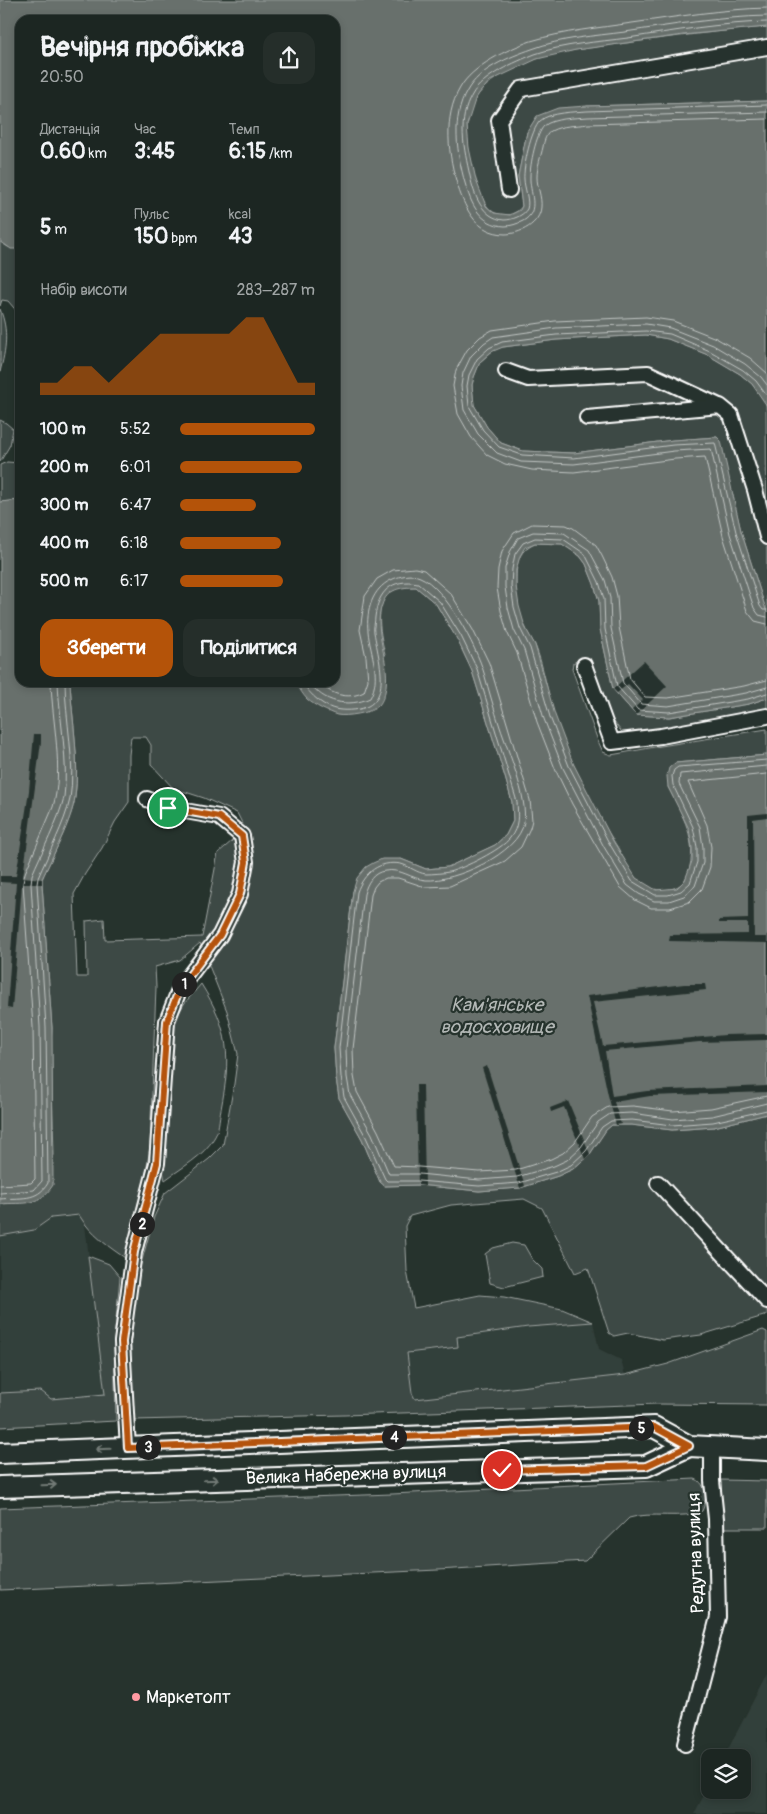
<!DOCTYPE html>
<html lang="uk">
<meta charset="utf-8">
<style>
:root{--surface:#1c2622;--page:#252e2a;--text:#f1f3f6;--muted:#a0a5a5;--line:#3a4340;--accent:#b45309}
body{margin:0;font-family:Pangolin,sans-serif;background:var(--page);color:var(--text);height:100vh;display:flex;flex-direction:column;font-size:19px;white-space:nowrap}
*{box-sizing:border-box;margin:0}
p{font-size:16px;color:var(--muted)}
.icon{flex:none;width:28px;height:28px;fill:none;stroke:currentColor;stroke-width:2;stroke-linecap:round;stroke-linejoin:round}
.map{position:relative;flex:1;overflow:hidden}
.sheet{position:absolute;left:15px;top:15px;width:325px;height:672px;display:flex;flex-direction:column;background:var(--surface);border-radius:15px;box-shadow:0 2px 8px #0003,0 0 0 1px var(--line)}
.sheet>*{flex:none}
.controls{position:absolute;left:701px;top:1749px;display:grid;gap:10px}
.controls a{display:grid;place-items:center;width:50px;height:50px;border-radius:10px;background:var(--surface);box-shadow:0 2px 8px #0003,0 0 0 1px var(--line);font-size:25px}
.pin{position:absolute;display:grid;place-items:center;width:42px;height:42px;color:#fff;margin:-21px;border:2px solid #fff;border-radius:50%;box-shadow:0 1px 5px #0007}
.km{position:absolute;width:25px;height:25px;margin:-12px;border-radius:50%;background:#222;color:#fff;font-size:14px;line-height:25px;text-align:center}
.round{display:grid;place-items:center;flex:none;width:52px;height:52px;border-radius:15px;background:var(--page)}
.overview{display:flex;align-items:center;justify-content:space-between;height:85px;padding:0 25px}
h1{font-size:28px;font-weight:700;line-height:38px}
.stats{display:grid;grid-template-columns:repeat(3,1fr);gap:8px;height:85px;padding:5px 25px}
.stats div{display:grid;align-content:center}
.stats b{font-size:21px;font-weight:700}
.stats small{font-size:14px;font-weight:400}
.stats p{font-size:14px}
.chart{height:140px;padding:10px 25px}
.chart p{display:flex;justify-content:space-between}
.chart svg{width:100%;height:90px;margin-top:5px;fill:var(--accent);opacity:.7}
.action{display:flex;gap:10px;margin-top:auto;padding:10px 25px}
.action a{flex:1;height:58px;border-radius:15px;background:var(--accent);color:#fff;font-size:20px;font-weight:700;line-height:58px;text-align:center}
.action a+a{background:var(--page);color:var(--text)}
ul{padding:0 25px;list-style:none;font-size:16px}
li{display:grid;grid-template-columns:80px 60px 1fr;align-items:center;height:38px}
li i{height:12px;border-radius:6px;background:var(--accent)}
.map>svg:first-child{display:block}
.built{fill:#333f3a}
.green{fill:#3e4944;stroke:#9ea4a2;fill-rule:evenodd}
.water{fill:#67706c;stroke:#a4a9a7}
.pier{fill:#26332d}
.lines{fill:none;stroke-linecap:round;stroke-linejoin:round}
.shore{stroke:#c2c6c4;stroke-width:1}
.street-casing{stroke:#fff;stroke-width:18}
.secondary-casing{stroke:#fff;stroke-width:24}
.street{stroke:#26332d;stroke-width:14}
.secondary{stroke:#26332d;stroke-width:20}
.oneway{stroke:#727a76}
.route-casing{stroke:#fff;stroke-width:10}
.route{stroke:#b45309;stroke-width:6}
.poi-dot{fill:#ff9aa2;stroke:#26332d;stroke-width:2}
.labels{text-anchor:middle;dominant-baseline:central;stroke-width:4.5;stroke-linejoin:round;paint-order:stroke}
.street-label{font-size:18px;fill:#fff;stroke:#26332d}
.poi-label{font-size:18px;fill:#fff;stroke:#26332d;text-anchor:start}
.water-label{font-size:19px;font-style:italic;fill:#b3b8b6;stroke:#26332d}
</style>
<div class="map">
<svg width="767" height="1814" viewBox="0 0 767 1814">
<rect width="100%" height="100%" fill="#26332d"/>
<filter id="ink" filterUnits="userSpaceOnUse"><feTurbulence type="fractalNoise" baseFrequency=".02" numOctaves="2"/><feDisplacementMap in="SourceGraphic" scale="10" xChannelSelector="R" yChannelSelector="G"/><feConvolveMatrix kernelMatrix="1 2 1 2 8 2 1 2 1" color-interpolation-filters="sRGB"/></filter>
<g filter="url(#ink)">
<!-- built -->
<g class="built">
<polygon points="79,1214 85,1225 106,1395 51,1399 41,1391 0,1393 0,1236 34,1230 51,1218"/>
<polygon points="593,1322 599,1349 621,1360 625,1375 414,1399 412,1393 407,1353 457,1347 457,1337 528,1327"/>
<polygon points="767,1674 767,1814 694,1814 710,1784 710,1790 742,1790 742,1758 724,1757"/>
</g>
<!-- green -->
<g class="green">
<path d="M767 27V101L587 106 527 132 518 176 522 206C519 211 513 214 507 215 499 215 492 213 487 206 476 192 466 144 467 125 468 118 472 103 477 97 487 79 518 65 537 59 563 50 592 48 619 44 669 37 718 31 767 27Z"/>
<polygon points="0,242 8,247 20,249 20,315 8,301 2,300 0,306"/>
<path d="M0 309C9 331 6 349 0 372Z"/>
<polygon points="646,335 668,339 708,355 740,374 752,384 766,403 767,613 741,531 719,439 717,437 673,440 574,453 523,451 501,443 487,427 474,405 472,385 474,377 480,362 496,348 556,340"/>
<polygon points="0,420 6,423 13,429 10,445 0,462"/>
<polygon points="7,462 20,463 20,500 0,502 0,465"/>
<path d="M535 543 562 544 580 556 586 564 594 584 599 601 600 629 613 689 636 715 669 717 749 704 767 698V712L625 735C605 717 598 683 590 658H582L573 663 572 669 598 741 603 752 611 755 655 747 767 729V755L675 763 668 787C682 815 699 841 688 873 684 884 678 888 666 890 655 891 643 886 636 878 628 870 623 857 618 848 592 807 570 761 554 715 547 692 544 667 535 645 532 639 528 634 526 628 519 615 516 598 516 584 516 566 517 551 535 543Z"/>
<path d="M401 587H416L436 604 457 639 472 671 505 777 512 802 513 821 506 835 495 845 448 867 426 869 401 859 353 891 334 1048 336 1078 339 1098 362 1139 380 1182 385 1186 418 1185 479 1191 520 1188 558 1176 573 1169 590 1154 606 1130 612 1125H631L672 1130 714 1127 767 1114V1315L701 1335 663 1340 628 1333 614 1336 609 1333 588 1268 575 1273 542 1208 524 1199 451 1205 410 1216 405 1226 407 1271 414 1308 480 1295 504 1297 562 1309 593 1322 528 1327 457 1337 458 1347 407 1353 412 1393 415 1399 625 1375 668 1364 763 1330 767 1332V1405L657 1404 344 1415 134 1420 129 1346 134 1289 154 1217 165 1193 209 1159 223 1145 234 1084 238 1054 227 1011 200 943 180 960 155 967 156 987 150 1147 140 1211 128 1260C109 1247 91 1235 79 1215L51 1218 34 1230 0 1236V1204L38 1201 54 1155 51 1044 52 1028 42 884V879C52 857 72 820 75 797 80 763 72 718 70 683H296L299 687 322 708 385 654C381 637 373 605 390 592 393 590 398 589 401 587ZM131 737H146L151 745V764L173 788 204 798 237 813 242 823 232 841 218 853 202 937 105 940 104 919 86 921 87 977H77L74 894 85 874 102 848 115 822 129 802V755Z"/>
<path d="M201 984C230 1030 231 1057 221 1109 219 1118 219 1131 214 1138 204 1156 181 1168 165 1180L162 1166 170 1029 184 1004Z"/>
<polygon points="512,1243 524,1245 532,1259 542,1269 543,1277 504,1287 490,1283 485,1254 493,1248"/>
<polygon points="88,1256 109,1264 120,1277 114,1341 116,1421 0,1427 0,1393 41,1391 51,1399 105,1394"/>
<path d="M695 1479C707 1483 707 1501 702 1511 683 1520 651 1511 629 1518L585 1561 438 1570 0 1590V1508L392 1494Z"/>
<polygon points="721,1480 767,1481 767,1528 722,1528"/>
</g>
<!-- water -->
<g class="water">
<path d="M0 0H767V27L683 35 576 50 537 59 490 81 476 97 467 125 469 148 476 180 486 206 494 213 510 215 520 210 522 206 518 176 527 132 537 116 558 108 587 106 767 101V406L752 384 740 374 708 355 668 339 646 335 556 340 503 347 491 352 480 362 474 377 472 385 474 405 487 427 501 443 523 451 574 453 673 440 717 437 721 441 741 531 767 613V698L749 704 669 717 636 715 613 689 600 629 599 601 594 584 586 564 580 556 562 544 535 543 525 547 520 556 516 570V586L519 606 525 627 535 645 555 715 573 763 613 841 636 878 656 890 677 888 685 880 692 861V848L689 829 668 787 667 776 669 768 675 763 767 755V1114L714 1127 672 1130 631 1125H612L606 1130 590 1154 573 1169 558 1176 520 1188 479 1191 418 1185 385 1186 380 1182 362 1139 339 1098 336 1078 334 1048 353 891 357 878 366 867 373 863 382 859H401L426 869 448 867 495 845 506 835 513 821 512 802 505 777 472 671 457 639 436 604 416 587C401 587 387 589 382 605 372 632 392 662 385 692 384 696 381 704 378 706 372 713 346 717 337 715 328 712 315 706 307 699 303 695 299 688 296 683L335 682V20H20V249H11L0 241Z"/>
<path d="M20 500V682L70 683C72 718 80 762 75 797 72 820 52 857 42 879V884L52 1028 53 1185C38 1208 25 1202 0 1204V502Z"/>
</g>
<!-- pier -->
<g class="pier">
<polygon points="644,661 667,686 636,715 632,710 643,700 628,684 617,693 613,689"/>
<polygon points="34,734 41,734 41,742 23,877 42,879 42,884 22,884 12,1009 7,1008 16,883 0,882 0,876 16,876 29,791"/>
<polygon points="767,813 767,817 753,819 754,937 767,937 767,943 669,941 670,935 748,934 748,923 719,923 719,920 748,919 748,815"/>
<polygon points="684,984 705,984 706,990 593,1002 603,1046 725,1035 767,1034 767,1040 699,1042 605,1051 612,1096 647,1091 767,1086 767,1092 650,1096 614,1102 621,1124 616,1125 608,1095 587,996"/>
<polygon points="487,1066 525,1186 520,1188 482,1068"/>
<polygon points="416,1085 423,1085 425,1186 418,1185"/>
<polygon points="568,1101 590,1154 585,1159 564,1107 551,1112 550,1108"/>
</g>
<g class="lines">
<!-- shore -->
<g class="shore">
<path d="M767 8C722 9 676 17 632 23 598 28 564 31 531 41 508 49 472 66 460 88 443 117 448 156 458 187 466 211 477 233 505 234 520 234 540 224 541 207 542 197 537 187 537 177 537 167 541 156 543 147 544 141 546 134 551 131 562 125 576 126 588 124L767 119"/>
<path d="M767 16C720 17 672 25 625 32 594 36 561 38 532 49 509 57 479 69 467 91 451 118 457 154 465 183 471 204 480 225 505 226 511 226 517 224 523 221 541 211 529 192 530 176 530 165 536 134 544 126 553 118 576 118 588 117L767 112"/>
<path d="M767 22C721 23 674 31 628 38 597 42 564 44 535 54 515 62 482 76 472 95 457 120 464 149 470 176 474 195 482 218 504 220 512 220 523 216 527 209 530 201 524 187 524 179 523 167 531 130 540 121 549 112 575 112 587 111L767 105"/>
<polyline points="767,373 750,358 716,338 673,321 646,317 555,321 492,330 480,337 467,350 456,370 453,386 458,414 471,437 487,455 505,464 532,470 574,472 675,459 705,457 723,536 747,611 755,621 767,624"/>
<polyline points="767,385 761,377 745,364 713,345 670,328 646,324 556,328 493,337 484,343 471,356 463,373 461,386 464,410 478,434 497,453 521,462 574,464 674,451 711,449 730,534 754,608 759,615 767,617"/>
<polyline points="767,396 756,381 743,370 710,351 670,334 646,331 556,335 502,342 489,348 477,359 469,375 467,386 469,406 483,430 499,447 522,455 574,458 673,445 715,443 736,532 760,606 763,610 767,610"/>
<polyline points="767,680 744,686 668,698 645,697 630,679 619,627 617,596 612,577 602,556 596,545 573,528 566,525 532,524 514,533 502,551 498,569 497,588 501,611 507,632 517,653 537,722 556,771 572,804 620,887 635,900 651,908 670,908 689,902 702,889 710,867 711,847 707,825 688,782 767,774"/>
<path d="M302 682C310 695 325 709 341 710 397 714 380 667 374 632 373 628 375 622 375 617 378 592 391 578 418 583L440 602 461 636 477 669 517 802C518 815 519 827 510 838 501 850 464 868 449 872 443 873 433 874 426 874 417 873 409 866 401 864 379 860 364 873 357 892L339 1048 341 1077 344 1097 366 1137 385 1179 387 1181H418L479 1186 519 1183 556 1172 571 1165 586 1151 602 1127 611 1121 632 1120 672 1125 713 1122 767 1110"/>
<path d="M309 682C323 703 348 708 370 698 382 676 370 654 368 631 366 611 372 589 391 580 399 576 411 573 420 577 445 587 477 648 484 673 489 691 494 709 500 727 508 751 528 798 524 822 519 854 454 882 426 880 411 879 401 868 385 871 373 872 367 883 364 894L346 1048 347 1077 350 1095 372 1134 389 1174H419L479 1180 517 1177 554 1166 567 1160 581 1147 598 1122 610 1114 632 1113 673 1119 712 1116 767 1103"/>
<path d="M318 682C331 695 348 700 364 692L368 680 366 657 360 630 365 596 377 579 393 570 415 568 424 570 451 594 473 630 489 663 530 800 532 820 530 828 521 847 505 861 450 886 425 887 398 878H386L378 882 374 887 371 895 353 1049 354 1076 357 1092 378 1131 394 1166 419 1167 479 1172 516 1170 551 1159 563 1153 575 1142 592 1117 608 1107 633 1106 673 1111 711 1108 767 1096"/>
<polyline points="767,687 746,693 668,706 641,704 623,683 611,628 610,598 605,580 589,550 564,533 533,532 518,538 510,552 505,568 505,587 508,608 514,630 524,650 544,719 563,768 604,847 627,885 639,894 654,901 669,901 684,896 695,886 703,863 703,847 700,827 679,784 680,774 767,766"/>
<polyline points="767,693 748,699 669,712 638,710 617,686 605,629 604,599 599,582 585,554 563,539 535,538 523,543 515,554 512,569 511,586 514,607 520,628 530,648 550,717 569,766 609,843 632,881 655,895 668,895 681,891 690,883 697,862 697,847 693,827 673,785 672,776 674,770 678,767 767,760"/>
<path d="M0 1185 31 1183 35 1179 33 1027 23 883 25 873 53 807C64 769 52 722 51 682"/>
<path d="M0 1193 34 1190 42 1181 40 1027 31 884 32 875C41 853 59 820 64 797 69 764 59 717 58 682"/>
<path d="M0 1199C20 1197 37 1202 48 1183L46 1027 37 884 38 878C48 854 65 823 70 799 76 765 65 718 65 682"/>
</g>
<!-- street casing -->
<g class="street-casing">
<g id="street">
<polyline points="509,190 499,120 521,89 767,47"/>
<polyline points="506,371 528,379 648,373 717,405"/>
<polyline points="587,418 720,406 731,415 755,490 767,537"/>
<polyline points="584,665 612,742 661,736 767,716"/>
<polyline points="658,1183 767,1301"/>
<polyline points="128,1448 122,1342 134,1252 157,1163 167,1021 180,988 220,935 240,894 246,862 242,836 219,817 168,808 147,799"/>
<polyline points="685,1744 718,1617 716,1519 712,1481 712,1448"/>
</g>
</g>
<!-- secondary casing -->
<g class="secondary-casing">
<g id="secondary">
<polyline points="0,1453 654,1427 689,1446 767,1450"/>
<polyline points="0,1487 646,1466 689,1446"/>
</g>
</g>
<!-- street -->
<use href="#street" class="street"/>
<!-- secondary -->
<use href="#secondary" class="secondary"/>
</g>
<!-- one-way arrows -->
<defs><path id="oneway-shaft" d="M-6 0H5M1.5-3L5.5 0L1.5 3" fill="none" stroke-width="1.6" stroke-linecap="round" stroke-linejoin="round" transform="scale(1.25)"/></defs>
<g class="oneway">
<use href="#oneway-shaft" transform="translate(103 1449) rotate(178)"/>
<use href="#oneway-shaft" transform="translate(211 1480) rotate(-2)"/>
<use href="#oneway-shaft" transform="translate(49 1485) rotate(-2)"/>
</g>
</g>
<g class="lines" filter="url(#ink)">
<!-- route casing -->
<g class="route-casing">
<polyline id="route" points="168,808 219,817 242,836 246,862 240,894 220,935 180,988 167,1021 157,1163 134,1252 122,1342 128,1448 654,1427 689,1446 646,1466 502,1470"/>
</g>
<!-- route -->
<use href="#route" class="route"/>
</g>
<!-- markers -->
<circle class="poi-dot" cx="136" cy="1697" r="5"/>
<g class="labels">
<!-- street labels -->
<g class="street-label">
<text transform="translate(346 1475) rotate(-2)">Велика Набережна вулиця</text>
<text transform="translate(696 1553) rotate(-92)">Редутна вулиця</text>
</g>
<!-- poi labels -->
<g class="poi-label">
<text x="146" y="1697">Маркетопт</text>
</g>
<!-- water labels -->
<g class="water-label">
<text x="497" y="1005">Кам'янське<tspan x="497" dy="22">водосховище</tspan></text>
</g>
</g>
</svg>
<div class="controls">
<a><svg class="icon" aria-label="layers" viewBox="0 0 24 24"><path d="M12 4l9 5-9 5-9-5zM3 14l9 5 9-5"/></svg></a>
</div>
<div class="pin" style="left:168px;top:808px;background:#1e9e55"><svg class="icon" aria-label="arrive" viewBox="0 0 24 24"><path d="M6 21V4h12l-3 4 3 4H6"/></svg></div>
<div class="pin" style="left:502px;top:1470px;background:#d93025"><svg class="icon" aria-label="check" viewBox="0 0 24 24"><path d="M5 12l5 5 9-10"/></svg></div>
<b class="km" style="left:184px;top:984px">1</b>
<b class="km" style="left:142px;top:1224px">2</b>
<b class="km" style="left:148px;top:1447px">3</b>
<b class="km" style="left:394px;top:1437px">4</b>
<b class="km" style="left:641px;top:1428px">5</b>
<section class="sheet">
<div class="overview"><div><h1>Вечірня пробіжка</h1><p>20:50</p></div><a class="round"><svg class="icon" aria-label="share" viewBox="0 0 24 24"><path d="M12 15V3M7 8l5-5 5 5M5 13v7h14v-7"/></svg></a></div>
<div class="stats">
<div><p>Дистанція</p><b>0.60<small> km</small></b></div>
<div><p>Час</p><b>3:45</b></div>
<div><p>Темп</p><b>6:15<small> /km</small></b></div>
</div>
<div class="stats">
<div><b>5<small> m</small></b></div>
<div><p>Пульс</p><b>150<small> bpm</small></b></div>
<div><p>kcal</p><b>43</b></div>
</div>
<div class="chart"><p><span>Набір висоти</span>283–287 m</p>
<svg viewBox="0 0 160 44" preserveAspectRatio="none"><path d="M0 44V38L10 38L20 30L30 30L40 38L50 30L60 22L70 14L80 14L90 14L100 14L110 14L120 6L130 6L140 22L150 38L160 38V44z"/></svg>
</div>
<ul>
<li><b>100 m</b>5:52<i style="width:100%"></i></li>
<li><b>200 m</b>6:01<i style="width:90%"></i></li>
<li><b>300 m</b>6:47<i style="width:56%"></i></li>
<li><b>400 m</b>6:18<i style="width:75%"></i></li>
<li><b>500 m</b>6:17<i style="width:76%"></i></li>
</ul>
<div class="action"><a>Зберегти</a><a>Поділитися</a></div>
</section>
</div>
